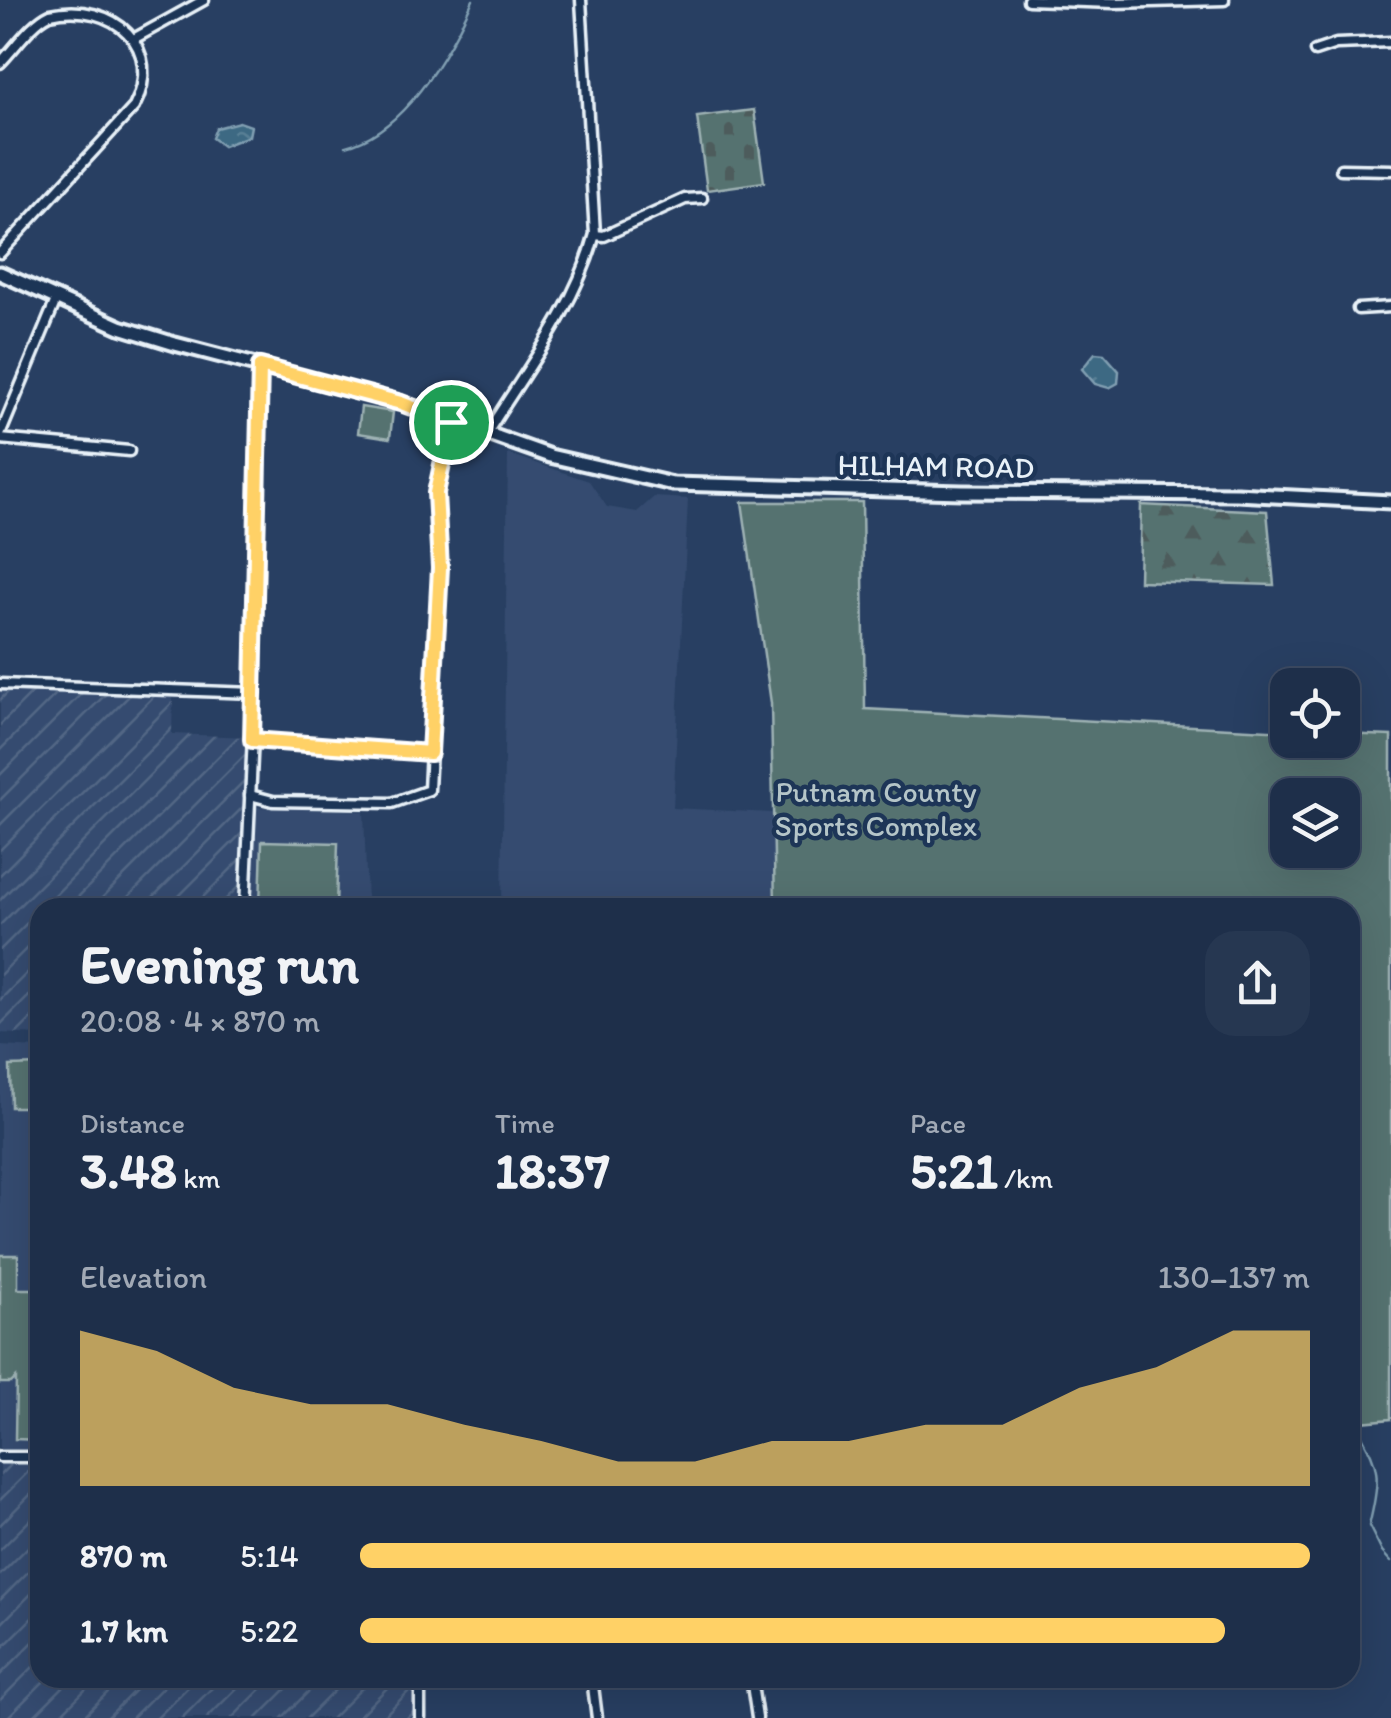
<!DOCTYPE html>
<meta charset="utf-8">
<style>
:root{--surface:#1e2f4a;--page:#263751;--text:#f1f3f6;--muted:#a1a9b5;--line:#3c4a62;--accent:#ffd166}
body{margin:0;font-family:Itim,sans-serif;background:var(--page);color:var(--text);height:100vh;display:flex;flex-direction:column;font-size:38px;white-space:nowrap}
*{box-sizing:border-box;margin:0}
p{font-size:32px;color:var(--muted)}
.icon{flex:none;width:55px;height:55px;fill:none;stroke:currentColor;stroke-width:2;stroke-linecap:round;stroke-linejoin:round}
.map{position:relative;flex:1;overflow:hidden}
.sheet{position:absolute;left:30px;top:898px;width:1330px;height:790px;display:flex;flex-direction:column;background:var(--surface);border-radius:30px;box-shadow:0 10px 40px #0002,0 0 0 2px var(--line)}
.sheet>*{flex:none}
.tools{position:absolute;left:1270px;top:668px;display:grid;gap:20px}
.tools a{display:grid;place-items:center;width:90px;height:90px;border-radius:20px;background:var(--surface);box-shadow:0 10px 40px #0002,0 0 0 2px var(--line);font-size:50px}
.pin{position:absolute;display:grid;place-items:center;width:85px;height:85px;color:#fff;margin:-42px;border:5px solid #fff;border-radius:50%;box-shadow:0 2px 10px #0007}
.round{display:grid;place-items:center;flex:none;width:105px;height:105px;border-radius:30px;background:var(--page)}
.summary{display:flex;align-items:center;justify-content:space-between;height:170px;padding:0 50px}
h1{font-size:55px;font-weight:800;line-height:75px}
.figures{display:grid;grid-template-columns:repeat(3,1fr);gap:15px;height:170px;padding:10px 50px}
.figures div{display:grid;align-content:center}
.figures b{font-size:50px;font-weight:800}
.figures small{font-size:28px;font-weight:400}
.figures p{font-size:28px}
.chart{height:280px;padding:20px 50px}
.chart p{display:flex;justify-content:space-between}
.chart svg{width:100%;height:180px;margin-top:10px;fill:var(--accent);opacity:.7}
ul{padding:0 50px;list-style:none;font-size:32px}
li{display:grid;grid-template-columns:160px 120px 1fr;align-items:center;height:75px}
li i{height:25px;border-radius:12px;background:var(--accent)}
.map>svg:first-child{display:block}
.built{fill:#354c70}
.industrial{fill:url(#industrial-furrows)}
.green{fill:#557270;stroke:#9eb2b4;stroke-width:2.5;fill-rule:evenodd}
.forest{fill:url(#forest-firs);stroke:#9eb2b4;stroke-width:2.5}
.cemetery{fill:url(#cemetery-stones);stroke:#9eb2b4;stroke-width:2.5}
.water{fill:url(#water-ripples);stroke:#819fb2;stroke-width:2.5}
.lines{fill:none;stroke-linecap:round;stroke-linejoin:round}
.stream{stroke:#819fb2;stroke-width:2.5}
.minor-casing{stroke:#e8f1f8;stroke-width:15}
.secondary-casing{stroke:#e8f1f8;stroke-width:19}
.minor{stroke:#1d3557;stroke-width:8}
.secondary{stroke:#1d3557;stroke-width:11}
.route-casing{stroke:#fff;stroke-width:20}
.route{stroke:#ffd166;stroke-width:12}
.labels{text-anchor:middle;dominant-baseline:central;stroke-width:9;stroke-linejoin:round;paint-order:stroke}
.street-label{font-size:30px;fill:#e8f1f8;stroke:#1d3557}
.park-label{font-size:30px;fill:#b5c5c8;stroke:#1d3557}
</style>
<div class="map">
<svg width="1391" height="1718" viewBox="0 0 1391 1718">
<defs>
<pattern id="industrial-furrows" width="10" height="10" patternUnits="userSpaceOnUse" patternTransform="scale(2.5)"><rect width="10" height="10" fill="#354c70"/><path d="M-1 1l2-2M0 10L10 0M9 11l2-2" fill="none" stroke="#526685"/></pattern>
<pattern id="forest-firs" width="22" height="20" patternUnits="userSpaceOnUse" patternTransform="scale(2.5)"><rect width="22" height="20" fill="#557270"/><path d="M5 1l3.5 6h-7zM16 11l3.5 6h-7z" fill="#4d5b5b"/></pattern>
<pattern id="cemetery-stones" width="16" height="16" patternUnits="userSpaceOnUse" patternTransform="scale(2.5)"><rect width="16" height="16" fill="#557270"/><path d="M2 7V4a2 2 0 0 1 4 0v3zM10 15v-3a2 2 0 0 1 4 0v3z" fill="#4d5b5b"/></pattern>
<pattern id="water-ripples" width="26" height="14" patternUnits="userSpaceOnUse" patternTransform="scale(2.5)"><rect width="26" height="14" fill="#3d6983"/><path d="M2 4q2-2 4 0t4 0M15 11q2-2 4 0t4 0" fill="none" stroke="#597f95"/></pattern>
</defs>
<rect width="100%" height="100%" fill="#283f62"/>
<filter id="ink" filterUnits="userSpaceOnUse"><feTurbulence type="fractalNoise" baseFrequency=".01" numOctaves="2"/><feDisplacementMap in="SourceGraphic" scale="20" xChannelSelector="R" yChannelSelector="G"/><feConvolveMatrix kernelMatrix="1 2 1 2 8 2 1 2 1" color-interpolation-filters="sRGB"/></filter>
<g filter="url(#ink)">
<!-- built -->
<g class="built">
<polygon points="508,454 589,481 607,507 637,512 654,497 688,499 673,808 772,813 775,907 502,908"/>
<polygon points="253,807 364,811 367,907 251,908"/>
<polygon points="0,1046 40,1048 40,1451 0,1452"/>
</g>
<!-- industrial -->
<g class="industrial">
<polygon points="0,688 173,694 172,734 249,737 241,907 40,908 40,1035 0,1033"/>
<polygon points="0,1461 40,1461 40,1678 417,1678 417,1718 0,1718"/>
</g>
<!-- green -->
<g class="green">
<polygon points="361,407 393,412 390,438 358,433"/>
<path d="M742 502H862L865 709 1287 731 1288 740H1342L1343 734 1391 736V1419L1350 1423V908L775 907 771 703ZM1288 795H1342V850H1288Z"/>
<polygon points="262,841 338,843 336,907 260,907"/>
<polygon points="40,1065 40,1107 11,1107 10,1066"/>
<polygon points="0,1255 18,1255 18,1289 40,1289 40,1440 15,1439 16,1378 11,1383 0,1383"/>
</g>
<!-- forest -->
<polygon class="forest" points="1141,505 1267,511 1274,585 1139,581"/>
<!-- cemetery -->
<polygon class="cemetery" points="754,110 764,182 707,190 697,117"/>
<!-- water -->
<g class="water">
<polygon points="239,122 251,126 249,136 223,146 212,138 216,128"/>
<polygon points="1095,353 1104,354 1119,371 1118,383 1109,388 1095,384 1082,369"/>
</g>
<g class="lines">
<!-- stream -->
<g class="stream">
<path d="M346 146C406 131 449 52 473 0"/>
<path d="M1350 1413C1377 1467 1384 1465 1369 1526L1382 1552 1391 1562"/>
</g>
<!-- minor casing -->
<g class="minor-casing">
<g id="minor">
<polyline points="1028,0 1114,3 1224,0"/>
<polyline points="137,37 204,0"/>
<polyline points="1315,51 1336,44 1391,42"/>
<path d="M0 63C15 48 31 23 50 14 114 0 165 48 134 107L0 253"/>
<polyline points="1341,169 1391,170"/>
<polyline points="595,235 604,236 685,199 702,198"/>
<polyline points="1358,309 1391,307"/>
<path d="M487 433C526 370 576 306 595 234L581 0"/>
<polyline points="0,435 56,300"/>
<polyline points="0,439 129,451"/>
<polyline points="0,684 255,693"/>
<polyline points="252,740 430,753"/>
<polyline points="250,795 273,801 392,803 429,790 440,568 436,493 451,422"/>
<polyline points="245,908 255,693 260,366"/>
<polyline points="0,1457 40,1457"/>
<polyline points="592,1678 597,1718"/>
<polyline points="751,1678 757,1718"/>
<polyline points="420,1718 420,1678"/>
</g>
</g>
<!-- secondary casing -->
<g class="secondary-casing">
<polyline id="secondary" points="0,273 120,327 175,344 401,403 550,456 673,484 962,492 1237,494 1391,502"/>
</g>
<!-- minor -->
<use href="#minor" class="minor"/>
<!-- secondary -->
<use href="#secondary" class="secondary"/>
</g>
</g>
<g class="lines" filter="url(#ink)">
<!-- route casing -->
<g class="route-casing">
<polygon id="route" points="260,366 401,403 451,422 436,493 440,568 430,753 252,740"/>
</g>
<!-- route -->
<use href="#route" class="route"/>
</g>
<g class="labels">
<!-- street labels -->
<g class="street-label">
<text transform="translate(936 466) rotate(1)">HILHAM ROAD</text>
</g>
<!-- park labels -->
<g class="park-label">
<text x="876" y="791">Putnam County<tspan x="876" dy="34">Sports Complex</tspan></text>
</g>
</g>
</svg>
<div class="tools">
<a><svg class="icon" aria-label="locate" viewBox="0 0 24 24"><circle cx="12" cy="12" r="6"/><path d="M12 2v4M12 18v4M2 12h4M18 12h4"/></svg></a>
<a><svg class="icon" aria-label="layers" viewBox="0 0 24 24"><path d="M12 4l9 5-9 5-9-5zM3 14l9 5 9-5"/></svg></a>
</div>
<div class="pin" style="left:451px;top:422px;background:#1e9e55"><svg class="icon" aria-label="arrive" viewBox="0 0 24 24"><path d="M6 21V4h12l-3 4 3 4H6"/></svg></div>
<section class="sheet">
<div class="summary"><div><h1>Evening run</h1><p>20:08 · 4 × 870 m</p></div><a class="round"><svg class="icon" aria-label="share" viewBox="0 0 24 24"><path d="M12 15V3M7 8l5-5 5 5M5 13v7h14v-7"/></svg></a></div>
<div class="figures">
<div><p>Distance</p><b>3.48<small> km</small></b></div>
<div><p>Time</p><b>18:37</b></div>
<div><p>Pace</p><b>5:21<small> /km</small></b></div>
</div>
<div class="chart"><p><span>Elevation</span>130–137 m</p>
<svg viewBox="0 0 160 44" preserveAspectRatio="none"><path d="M0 44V6L10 11L20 20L30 24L40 24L50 29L60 33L70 38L80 38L90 33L100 33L110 29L120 29L130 20L140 15L150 6L160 6V44z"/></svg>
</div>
<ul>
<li><b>870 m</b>5:14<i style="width:100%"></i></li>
<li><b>1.7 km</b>5:22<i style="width:91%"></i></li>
</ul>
</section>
</div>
